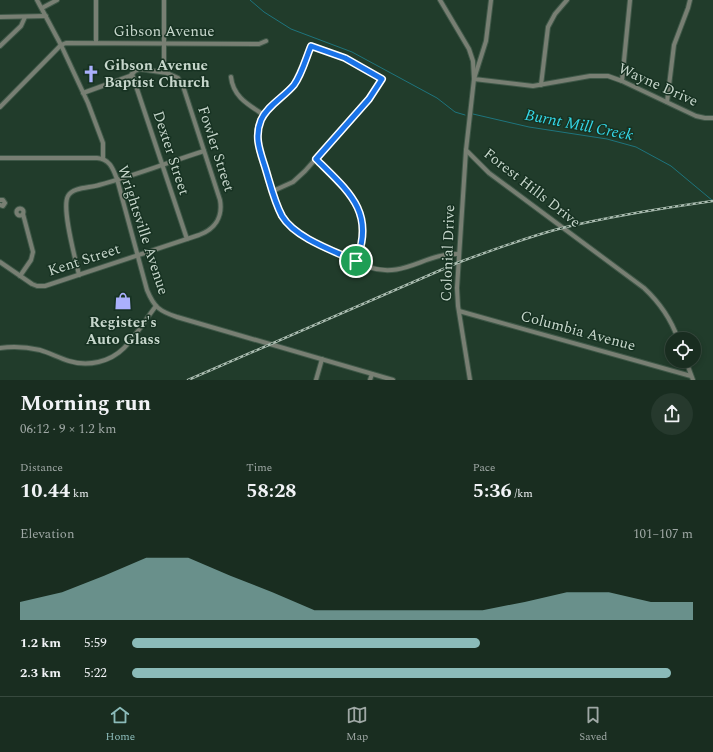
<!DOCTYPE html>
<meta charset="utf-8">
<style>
:root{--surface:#192d20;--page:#26392d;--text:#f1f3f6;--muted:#9fa8a5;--line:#37493e;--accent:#8bbbb9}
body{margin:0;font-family:Spectral,serif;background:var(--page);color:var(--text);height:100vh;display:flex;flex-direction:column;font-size:15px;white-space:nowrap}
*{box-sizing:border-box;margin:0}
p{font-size:13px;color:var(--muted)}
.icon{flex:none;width:22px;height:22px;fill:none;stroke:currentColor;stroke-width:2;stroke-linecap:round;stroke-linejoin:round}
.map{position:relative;height:380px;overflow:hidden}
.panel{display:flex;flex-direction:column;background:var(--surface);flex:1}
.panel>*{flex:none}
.tools{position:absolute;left:665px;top:332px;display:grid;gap:8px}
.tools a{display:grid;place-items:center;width:36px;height:36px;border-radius:50%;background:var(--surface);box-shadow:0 2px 6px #0003,0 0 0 1px var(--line);font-size:20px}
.pin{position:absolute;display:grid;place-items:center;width:34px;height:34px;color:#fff;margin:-17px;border:2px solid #fff;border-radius:50%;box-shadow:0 1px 4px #0007}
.round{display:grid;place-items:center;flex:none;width:42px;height:42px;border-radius:21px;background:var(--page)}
.overview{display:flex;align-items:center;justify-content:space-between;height:68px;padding:0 20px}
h1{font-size:22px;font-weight:700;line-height:30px}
.figures{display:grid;grid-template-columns:repeat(3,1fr);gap:6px;height:68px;padding:4px 20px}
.figures div{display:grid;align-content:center}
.figures b{font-size:20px;font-weight:700}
.figures small{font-size:11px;font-weight:400}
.figures p{font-size:11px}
.chart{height:112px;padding:8px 20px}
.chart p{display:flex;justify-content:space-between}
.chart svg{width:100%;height:72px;margin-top:4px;fill:var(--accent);opacity:.7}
ul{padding:0 20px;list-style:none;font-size:13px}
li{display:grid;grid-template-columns:64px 48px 1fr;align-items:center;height:30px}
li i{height:10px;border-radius:5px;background:var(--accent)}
.dock{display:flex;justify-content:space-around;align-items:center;height:56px;border-top:1px solid var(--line);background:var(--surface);font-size:11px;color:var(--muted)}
.dock a{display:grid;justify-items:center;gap:2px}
.dock .selected{color:var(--accent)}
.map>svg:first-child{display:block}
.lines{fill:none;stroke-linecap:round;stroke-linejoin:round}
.stream{stroke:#1e747d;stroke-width:1}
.minor-casing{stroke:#3f5848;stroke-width:6}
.minor{stroke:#787f73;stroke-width:4}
.rail-casing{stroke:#aabcb0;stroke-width:2.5}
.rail{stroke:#173222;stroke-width:1;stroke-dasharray:3;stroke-linecap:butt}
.route-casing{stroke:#fff;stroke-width:8}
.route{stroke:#1a73e8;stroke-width:5}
.labels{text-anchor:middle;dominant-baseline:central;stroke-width:3;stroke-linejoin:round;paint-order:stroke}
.street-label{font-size:15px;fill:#c6d6cb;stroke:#173222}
.poi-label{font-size:15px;font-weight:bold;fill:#c6d6cb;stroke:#173222;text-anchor:start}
.water-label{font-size:16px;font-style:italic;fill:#34d7e8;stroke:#173222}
</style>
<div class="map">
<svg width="713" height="380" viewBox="0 0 713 380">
<rect width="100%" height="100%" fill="#213c2b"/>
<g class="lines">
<!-- stream -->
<g class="stream">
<polyline points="250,0 264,12 291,29 352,52 437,98 455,112 465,115"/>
<polyline points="473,114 529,127 607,139 636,147 671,166 713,201"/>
</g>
<!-- minor casing -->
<g class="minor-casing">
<g id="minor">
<polyline points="37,0 61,45 88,103 103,143 103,159"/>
<path d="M440 0 469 49 473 61 474 79 466 150 489 173 644 288C659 302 671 319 678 339"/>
<polyline points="491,0 486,41 474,79 533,86 590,76 608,76 622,81 696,116 705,118 713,118"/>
<polyline points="42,8 57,0"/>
<polyline points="0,17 46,16"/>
<polyline points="96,43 96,0"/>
<polyline points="0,46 21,26 25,17"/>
<polyline points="164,72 164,0"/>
<polyline points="132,74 187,239"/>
<path d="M231 77C233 97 249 105 264 115"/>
<polyline points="622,81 630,0"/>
<polyline points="541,85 548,27 555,14 567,0"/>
<polyline points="667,102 674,45 688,8 690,0"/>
<polyline points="0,107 61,45 66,43 259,44 266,41"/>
<polyline points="466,150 457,288 458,306 470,380"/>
<path d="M0 158H97C110 159 113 169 117 179L147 290C154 307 159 311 177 317L393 380"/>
<path d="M316 159C348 191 376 212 356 261"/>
<path d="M273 191 293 182 305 171 369 99 382 79 345 58 311 46 294 84 272 106 261 120 258 130 257 140 259 150 280 211 287 222 300 234 368 267C405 279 424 253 458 254"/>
<polyline points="0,200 3,200 5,203 3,206 0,205"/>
<circle cx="20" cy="212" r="3.5"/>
<path d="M0 262 32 284 37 286H45L199 235C215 229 223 217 220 200L183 86 178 78 167 73 140 69 135 71 130 76 83 93"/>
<path d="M79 275C76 261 61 208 68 196 73 187 90 188 99 185 134 176 169 162 204 151"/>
<polyline points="20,276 31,260 33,252 23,214"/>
<polyline points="459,311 691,376"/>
<path d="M0 348C13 346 27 347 40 350 50 353 59 358 69 361 88 367 110 362 124 348 136 336 145 320 156 306"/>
<polyline points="686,361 693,380"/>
<polyline points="316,380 322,359"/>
<polyline points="370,380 372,374"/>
</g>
</g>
<!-- minor -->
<use href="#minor" class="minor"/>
<!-- rail casing -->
<g class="rail-casing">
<path id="rail" d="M188 380 457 263C492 250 527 237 562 228 612 216 663 208 713 201"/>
</g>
<!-- rail -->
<use href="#rail" class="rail"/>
</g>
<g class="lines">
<!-- route casing -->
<g class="route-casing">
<path id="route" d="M311 46 345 58 382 79 369 99 316 159C348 191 376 212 356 261 334 251 295 238 282 216 274 201 270 183 265 167 260 151 254 137 261 120 267 106 284 97 294 85 302 74 306 58 311 46Z"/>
</g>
<!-- route -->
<use href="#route" class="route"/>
</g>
<!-- icons -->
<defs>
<g id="church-bare" transform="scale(1.38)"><path d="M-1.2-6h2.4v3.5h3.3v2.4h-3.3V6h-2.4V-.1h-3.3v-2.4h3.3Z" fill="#aab0fc" stroke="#173222" stroke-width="2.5" paint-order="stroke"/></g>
<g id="shop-bare" transform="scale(1.38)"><path d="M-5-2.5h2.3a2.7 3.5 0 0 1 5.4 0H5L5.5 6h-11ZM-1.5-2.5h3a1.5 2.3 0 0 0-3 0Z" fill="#aab0fc" stroke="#173222" stroke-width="2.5" paint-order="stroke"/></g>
</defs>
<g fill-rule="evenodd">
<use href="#church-bare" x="91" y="74"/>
<use href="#shop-bare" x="123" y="301"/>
</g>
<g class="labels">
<!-- street labels -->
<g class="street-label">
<text x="164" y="31">Gibson Avenue</text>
<text transform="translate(658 85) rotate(24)">Wayne Drive</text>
<text transform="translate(216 149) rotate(72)">Fowler Street</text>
<text transform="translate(171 153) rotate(72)">Dexter Street</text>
<text transform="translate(532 188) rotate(38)">Forest Hills Drive</text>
<text transform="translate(143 230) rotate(72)">Wrightsville Avenue</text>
<text transform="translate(448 253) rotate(-88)">Colonial Drive</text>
<text transform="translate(84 260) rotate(-18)">Kent Street</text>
<text transform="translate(578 331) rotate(15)">Columbia Avenue</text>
</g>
<!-- poi labels -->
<g class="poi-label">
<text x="104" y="65">Gibson Avenue<tspan x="104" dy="17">Baptist Church</tspan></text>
<text x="123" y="322" text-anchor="middle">Register's<tspan x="123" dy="17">Auto Glass</tspan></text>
</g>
<!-- water labels -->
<g class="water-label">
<text transform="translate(579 125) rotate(11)">Burnt Mill Creek</text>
</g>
</g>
</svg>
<div class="tools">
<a><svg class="icon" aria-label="locate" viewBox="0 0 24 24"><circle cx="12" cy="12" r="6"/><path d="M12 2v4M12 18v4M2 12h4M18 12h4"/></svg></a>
</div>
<div class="pin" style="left:356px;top:261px;background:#1e9e55"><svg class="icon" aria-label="arrive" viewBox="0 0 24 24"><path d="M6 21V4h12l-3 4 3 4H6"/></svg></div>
</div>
<section class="panel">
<div class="overview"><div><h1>Morning run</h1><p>06:12 · 9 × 1.2 km</p></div><a class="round"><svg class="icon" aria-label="share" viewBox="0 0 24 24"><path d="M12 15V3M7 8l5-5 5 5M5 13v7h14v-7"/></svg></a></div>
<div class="figures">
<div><p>Distance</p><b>10.44<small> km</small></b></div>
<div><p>Time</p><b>58:28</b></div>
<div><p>Pace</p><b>5:36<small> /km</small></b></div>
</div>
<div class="chart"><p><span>Elevation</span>101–107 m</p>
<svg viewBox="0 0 160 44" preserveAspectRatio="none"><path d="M0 44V33L10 27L20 17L30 6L40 6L50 17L60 27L70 38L80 38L90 38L100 38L110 38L120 33L130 27L140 27L150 33L160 33V44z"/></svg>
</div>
<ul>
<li><b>1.2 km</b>5:59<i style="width:62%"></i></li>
<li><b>2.3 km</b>5:22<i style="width:96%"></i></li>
</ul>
</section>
<nav class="dock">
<a class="selected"><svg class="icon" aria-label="home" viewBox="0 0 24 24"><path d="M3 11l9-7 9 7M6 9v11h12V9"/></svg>Home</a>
<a><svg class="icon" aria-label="map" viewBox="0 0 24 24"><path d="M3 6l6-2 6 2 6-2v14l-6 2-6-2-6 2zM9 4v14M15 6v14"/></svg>Map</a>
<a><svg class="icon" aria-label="saved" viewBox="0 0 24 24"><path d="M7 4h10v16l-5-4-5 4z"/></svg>Saved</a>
</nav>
